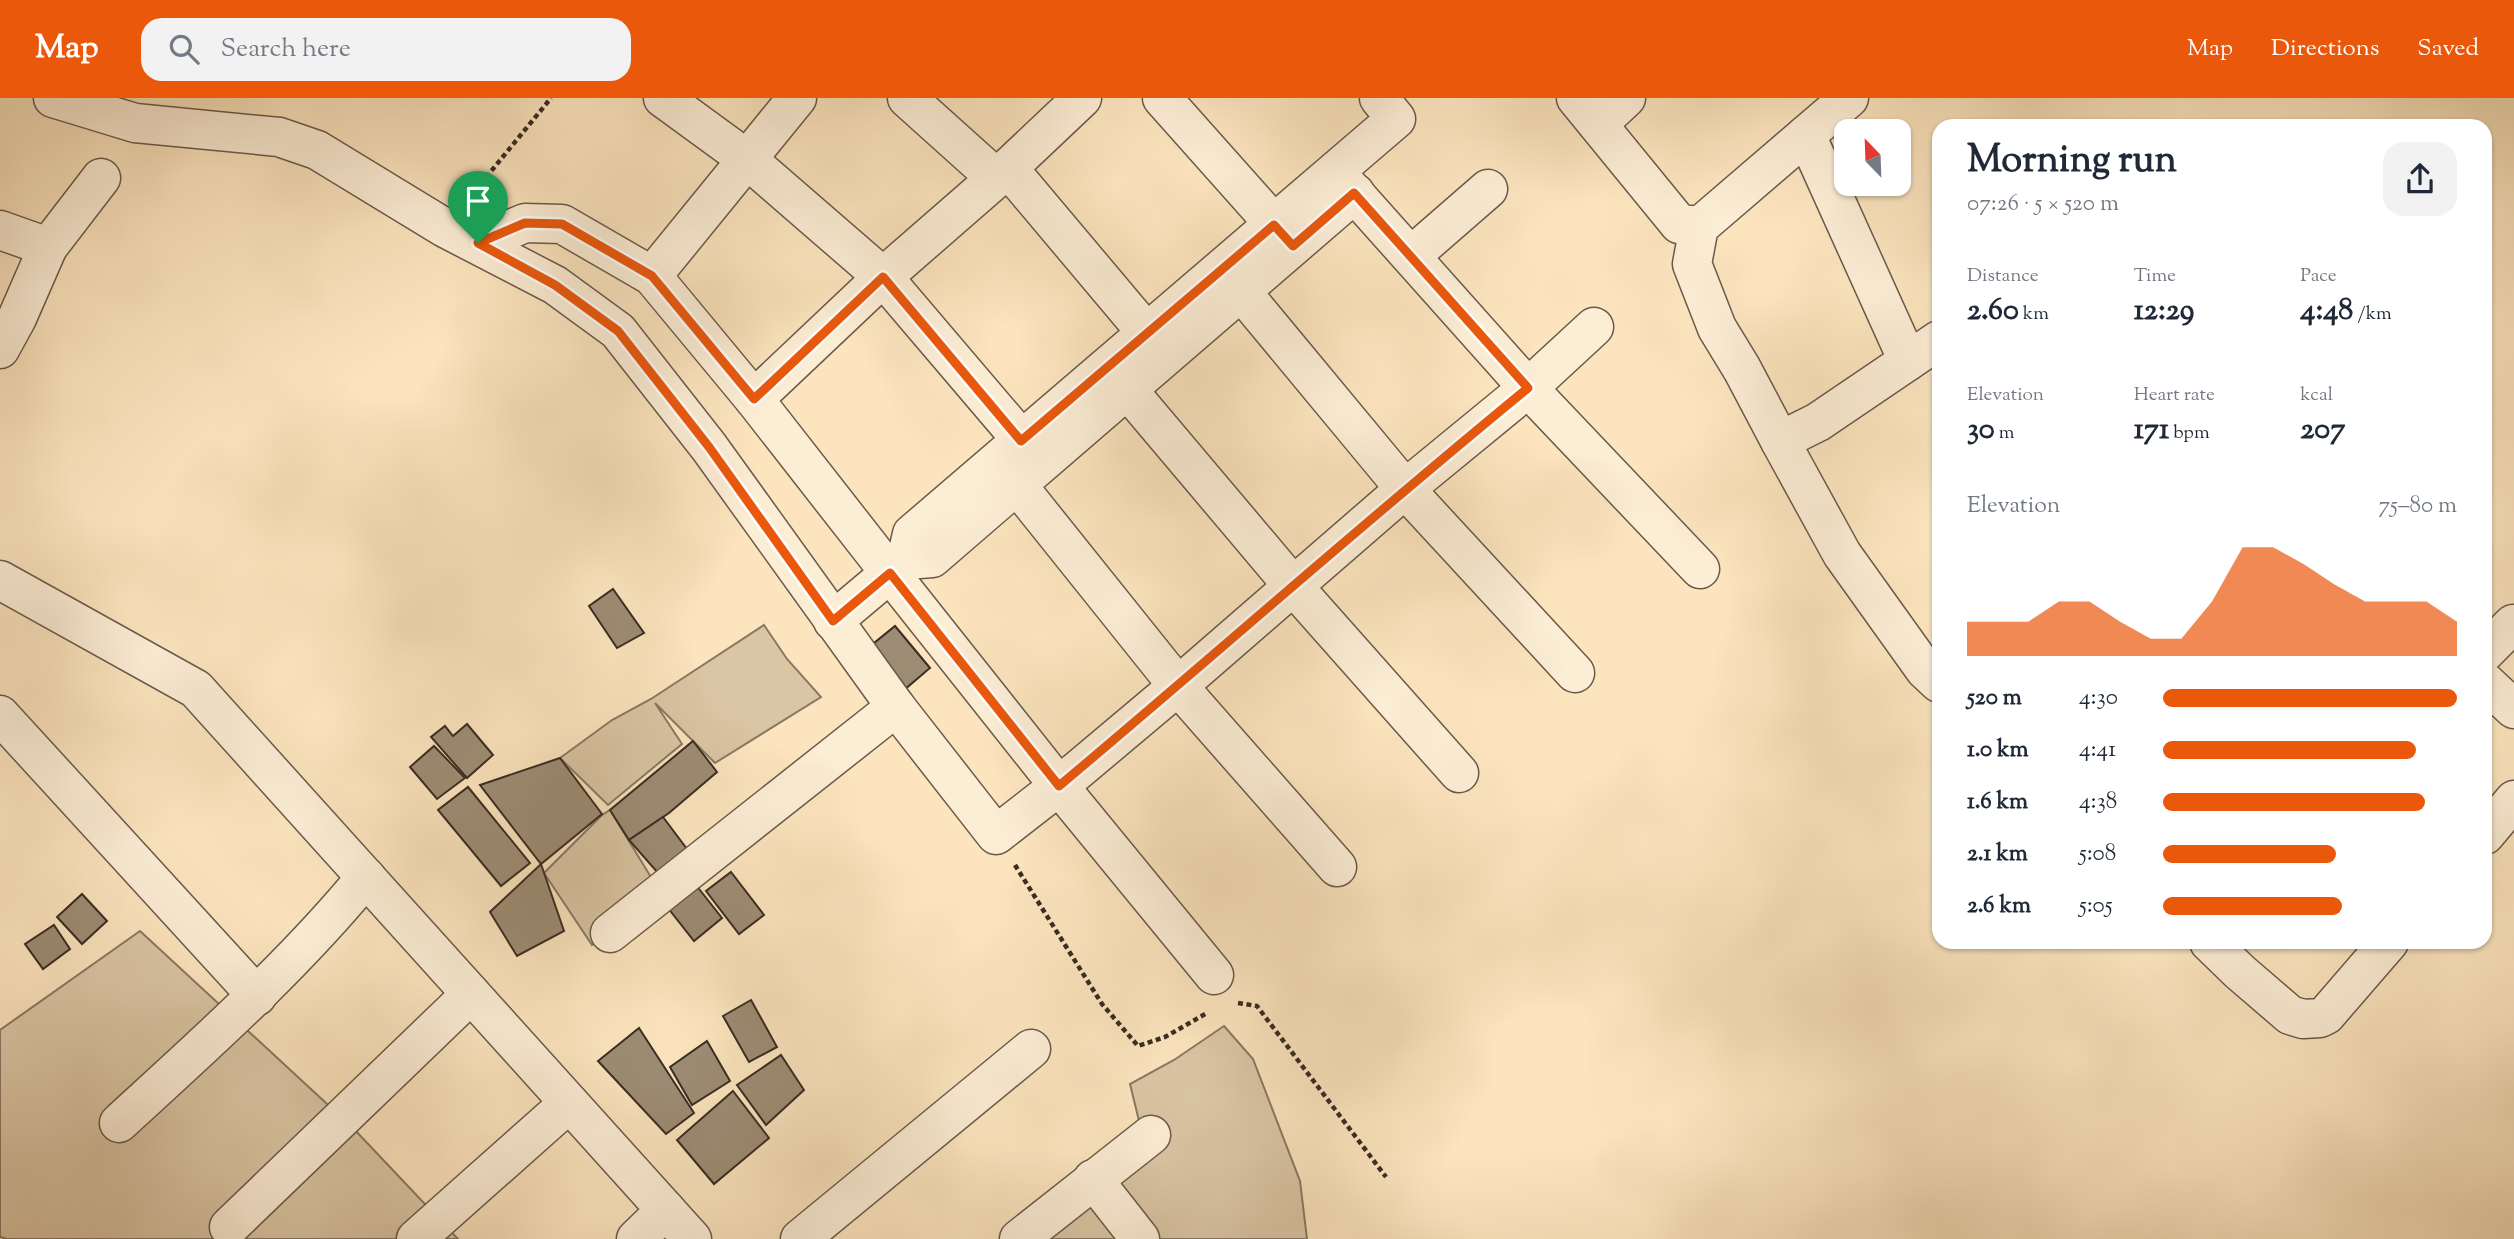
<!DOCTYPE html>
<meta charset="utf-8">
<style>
:root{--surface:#fff;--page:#f2f2f3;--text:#1f2937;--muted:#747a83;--accent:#ea580c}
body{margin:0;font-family:"Sorts Mill Goudy",serif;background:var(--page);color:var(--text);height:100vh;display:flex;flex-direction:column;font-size:26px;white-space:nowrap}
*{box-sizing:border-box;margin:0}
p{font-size:23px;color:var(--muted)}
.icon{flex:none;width:38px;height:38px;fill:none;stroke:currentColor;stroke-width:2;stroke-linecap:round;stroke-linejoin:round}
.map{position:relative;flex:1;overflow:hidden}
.details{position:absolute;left:1932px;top:21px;width:560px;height:830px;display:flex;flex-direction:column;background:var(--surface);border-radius:21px;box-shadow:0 2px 5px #0004}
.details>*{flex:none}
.needle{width:46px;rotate:337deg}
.buttons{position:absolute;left:1834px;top:21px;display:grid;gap:14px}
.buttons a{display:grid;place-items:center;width:77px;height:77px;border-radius:14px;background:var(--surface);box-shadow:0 2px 5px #0004;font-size:35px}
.pin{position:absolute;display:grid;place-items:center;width:60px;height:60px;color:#fff;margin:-72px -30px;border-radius:50% 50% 50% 0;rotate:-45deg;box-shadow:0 0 7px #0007}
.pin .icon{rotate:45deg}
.round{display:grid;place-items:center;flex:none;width:74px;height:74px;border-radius:21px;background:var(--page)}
.head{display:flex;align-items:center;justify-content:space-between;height:119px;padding:0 35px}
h1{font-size:38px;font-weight:700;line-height:52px}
.figures{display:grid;grid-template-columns:repeat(3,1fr);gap:10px;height:119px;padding:7px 35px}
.figures div{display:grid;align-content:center}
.figures b{font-size:30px;font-weight:700}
.figures small{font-size:19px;font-weight:400}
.figures p{font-size:19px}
.chart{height:196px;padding:14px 35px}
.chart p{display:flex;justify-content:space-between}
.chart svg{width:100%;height:126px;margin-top:7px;fill:var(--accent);opacity:.7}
ul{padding:0 35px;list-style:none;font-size:23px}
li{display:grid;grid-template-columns:112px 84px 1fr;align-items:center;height:52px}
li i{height:18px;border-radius:9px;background:var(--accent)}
header{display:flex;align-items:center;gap:42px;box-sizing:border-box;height:98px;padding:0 35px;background:var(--accent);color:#fff}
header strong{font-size:33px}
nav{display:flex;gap:38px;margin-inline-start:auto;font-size:24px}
.search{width:490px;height:63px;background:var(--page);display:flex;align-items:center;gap:18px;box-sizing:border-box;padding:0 24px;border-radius:21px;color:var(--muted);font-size:26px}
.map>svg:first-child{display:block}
.green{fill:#dac5a4;stroke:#897864;stroke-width:2}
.building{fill:#9d8c74;stroke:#382c23;stroke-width:2}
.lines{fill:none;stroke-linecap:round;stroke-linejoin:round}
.minor-casing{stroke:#695a4a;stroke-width:41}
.path{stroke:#382c23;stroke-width:4.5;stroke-dasharray:5 3.5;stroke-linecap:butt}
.minor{stroke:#fcedd5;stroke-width:38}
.route-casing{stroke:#fff;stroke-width:14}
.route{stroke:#ea580c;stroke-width:9}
</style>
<header>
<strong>Map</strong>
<div class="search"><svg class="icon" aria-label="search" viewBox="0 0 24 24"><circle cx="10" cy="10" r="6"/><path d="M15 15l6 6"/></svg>Search here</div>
<nav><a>Map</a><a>Directions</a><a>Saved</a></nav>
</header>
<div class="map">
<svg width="2514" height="1141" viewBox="0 0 2514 1141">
<rect width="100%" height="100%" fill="#fbe4be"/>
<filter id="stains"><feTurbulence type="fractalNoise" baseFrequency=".00286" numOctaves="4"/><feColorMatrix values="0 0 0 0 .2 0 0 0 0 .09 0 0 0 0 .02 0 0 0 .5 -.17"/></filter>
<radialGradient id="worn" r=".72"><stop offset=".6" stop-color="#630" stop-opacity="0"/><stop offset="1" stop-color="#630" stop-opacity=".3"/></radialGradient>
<!-- green -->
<g class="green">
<polygon points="764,527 787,561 821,599 715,665 655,605 682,646 608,707 560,660 612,622 651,601"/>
<polygon points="610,712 657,789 592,847 544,775 602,717"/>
<polygon points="140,833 353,1030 458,1141 7,1141 0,1139 0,932"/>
<polygon points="1224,928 1253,961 1300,1083 1307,1141 1035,1141 1140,1027 1130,986 1174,962"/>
</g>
<!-- building -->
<g class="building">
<polygon points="613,491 644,535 617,550 589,508"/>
<polygon points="895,528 930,570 904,592 868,550"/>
<polygon points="467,626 493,657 467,680 431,639 445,628 453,638"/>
<polygon points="693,643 717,674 669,715 629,742 610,712"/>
<polygon points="434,648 465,680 437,701 410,669"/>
<polygon points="560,660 602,716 541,766 480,687"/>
<polygon points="468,689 530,765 501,788 438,712"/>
<polygon points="663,719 696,763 665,783 629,742"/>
<polygon points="541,766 564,833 517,858 490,814"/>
<polygon points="731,774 764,817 739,836 706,793"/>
<polygon points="692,782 722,820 694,843 664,805"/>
<polygon points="82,796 107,823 82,846 57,819"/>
<polygon points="54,827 70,851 43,871 25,846"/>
<polygon points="751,902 777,949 749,964 723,918"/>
<polygon points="639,930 694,1015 666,1036 598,963"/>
<polygon points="707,943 730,983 692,1007 670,969"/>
<polygon points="781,957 804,992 766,1027 737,987"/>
<polygon points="733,993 769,1040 714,1086 677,1042"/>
</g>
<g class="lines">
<!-- minor casing -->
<g class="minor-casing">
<g id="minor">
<polyline points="53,0 135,25 279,39 317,52 445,130 555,187 618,233 709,349 896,609 996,737 1059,688 1178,588 1405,391 1528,290 1594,229"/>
<polyline points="663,0 748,62 883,179 1038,361"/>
<polyline points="907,0 996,80"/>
<polyline points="1162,0 1291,145"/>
<polyline points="1576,0 1679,126 1700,128"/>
<polyline points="1849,0 1700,128 1698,134 1692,166 1717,230 1742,271 1780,343 1818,324 1939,242"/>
<polyline points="1598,26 1626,0"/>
<polyline points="1806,37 1908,263"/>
<polyline points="1008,70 1162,253"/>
<polyline points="1337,76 1528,290 1700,471"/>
<polyline points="0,132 48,149"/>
<polyline points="478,145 525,125 562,126 652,178 754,301 890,475 833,523"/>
<polyline points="1411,158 1488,91"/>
<polyline points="652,178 797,0"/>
<polyline points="1240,192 1405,391 1575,575"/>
<polyline points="0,251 17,220 48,149 101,80"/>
<polyline points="1126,290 1294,489 1459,675"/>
<polyline points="754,301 883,179 1008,70 1082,0"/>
<polyline points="1780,343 1842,456 1925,572 1939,585"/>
<polyline points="1017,387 1178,588 1337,769"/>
<polyline points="906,462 932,460 1355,95"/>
<polyline points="0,482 196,591 692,1141"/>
<polyline points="2485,554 2513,526"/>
<polyline points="2485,584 2514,611"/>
<polyline points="0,617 257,898"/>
<polyline points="2485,737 2514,702"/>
<polyline points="610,835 896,609"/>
<polyline points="2209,844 2240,874 2290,917 2303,921 2320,920 2326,917 2389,844"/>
<polyline points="1214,877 1059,688 890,475 906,462 912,436 1396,21 1379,0"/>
<path d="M119 1025C205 946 292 869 366 779"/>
<polyline points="1093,1081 1140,1141"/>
<polyline points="229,1129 471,896"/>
<polyline points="416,1141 569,1005"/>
<polyline points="636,1141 666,1112"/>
<polyline points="800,1141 1031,951"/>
<polyline points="1019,1141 1151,1037"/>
</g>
</g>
<!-- path -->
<g class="path">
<polyline points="470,99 551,0"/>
<polyline points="1015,767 1102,906 1138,948 1165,939 1207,915"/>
<polyline points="1238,905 1257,908 1386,1079"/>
</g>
<!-- minor -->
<use href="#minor" class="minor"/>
</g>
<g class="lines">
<!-- route casing -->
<g class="route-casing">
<path id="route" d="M1354 95 1528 290C1369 420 1216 556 1059 688L890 475 833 523 709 349 618 233 555 187 478 145 525 125 562 126 652 178 754 301 883 179 1021 343 1274 127 1293 148Z"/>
</g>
<!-- route -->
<use href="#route" class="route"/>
</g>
<rect width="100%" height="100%" filter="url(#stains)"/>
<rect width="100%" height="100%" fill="url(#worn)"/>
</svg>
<div class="buttons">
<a><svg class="needle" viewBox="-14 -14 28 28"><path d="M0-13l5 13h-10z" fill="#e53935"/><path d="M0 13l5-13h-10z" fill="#747a83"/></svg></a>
</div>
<div class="pin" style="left:478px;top:145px;background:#1e9e55"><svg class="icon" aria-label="arrive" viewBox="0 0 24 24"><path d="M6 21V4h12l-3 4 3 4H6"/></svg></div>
<section class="details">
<div class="head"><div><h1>Morning run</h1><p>07:26 · 5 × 520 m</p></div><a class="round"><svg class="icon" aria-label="share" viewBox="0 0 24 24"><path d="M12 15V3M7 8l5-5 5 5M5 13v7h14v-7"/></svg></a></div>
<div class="figures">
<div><p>Distance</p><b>2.60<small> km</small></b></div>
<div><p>Time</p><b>12:29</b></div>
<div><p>Pace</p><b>4:48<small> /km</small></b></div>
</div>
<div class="figures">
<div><p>Elevation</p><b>30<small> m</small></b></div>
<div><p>Heart rate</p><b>171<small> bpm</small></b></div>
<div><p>kcal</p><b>207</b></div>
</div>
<div class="chart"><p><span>Elevation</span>75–80 m</p>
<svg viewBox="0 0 160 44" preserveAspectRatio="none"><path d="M0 44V32L10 32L20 32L30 25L40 25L50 32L60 38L70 38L80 25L90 6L100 6L110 12L120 19L130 25L140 25L150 25L160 32V44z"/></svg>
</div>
<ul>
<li><b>520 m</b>4:30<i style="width:100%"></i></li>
<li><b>1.0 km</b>4:41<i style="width:86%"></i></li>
<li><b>1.6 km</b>4:38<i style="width:89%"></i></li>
<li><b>2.1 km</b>5:08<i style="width:59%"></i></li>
<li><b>2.6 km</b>5:05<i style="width:61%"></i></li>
</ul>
</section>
</div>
